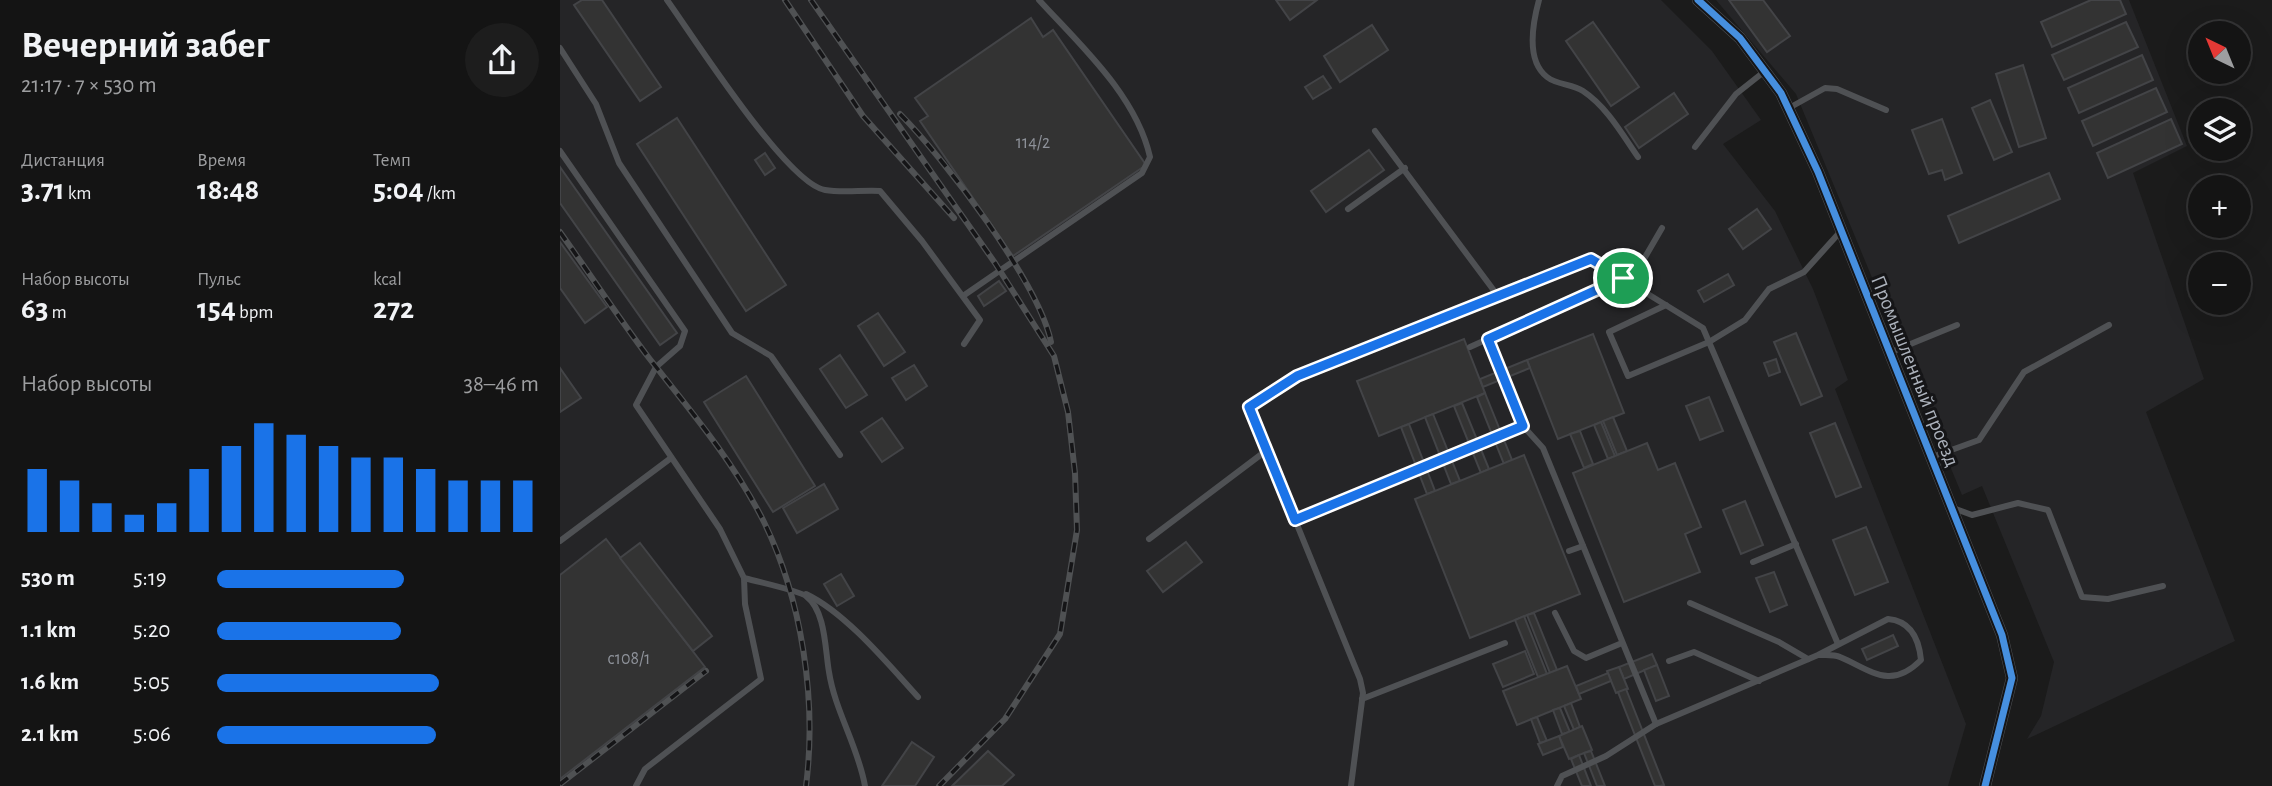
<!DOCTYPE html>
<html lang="ru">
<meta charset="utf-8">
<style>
:root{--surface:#141414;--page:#1d1d1d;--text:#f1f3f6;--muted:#9d9ea0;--line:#333334;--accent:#1a73e8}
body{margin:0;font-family:"Alegreya Sans",sans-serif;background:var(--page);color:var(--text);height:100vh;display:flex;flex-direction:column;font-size:26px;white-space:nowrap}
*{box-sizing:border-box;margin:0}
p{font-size:23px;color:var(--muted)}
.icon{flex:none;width:38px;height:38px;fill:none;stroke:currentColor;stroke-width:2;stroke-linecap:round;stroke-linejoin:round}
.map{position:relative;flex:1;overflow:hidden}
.panel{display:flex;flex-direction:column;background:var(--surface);width:560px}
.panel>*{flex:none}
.needle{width:46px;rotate:317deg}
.controls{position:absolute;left:1628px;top:21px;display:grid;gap:14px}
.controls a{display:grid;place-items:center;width:63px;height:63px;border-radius:50%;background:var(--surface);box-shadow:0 7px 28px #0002,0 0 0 2px var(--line);font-size:35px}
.pin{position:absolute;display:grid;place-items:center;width:60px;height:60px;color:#fff;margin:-30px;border:4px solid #fff;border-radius:50%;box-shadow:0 2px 7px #0007}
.round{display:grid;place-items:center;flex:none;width:74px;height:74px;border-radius:37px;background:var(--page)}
.headline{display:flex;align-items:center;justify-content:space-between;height:119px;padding:0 21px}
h1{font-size:38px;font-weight:600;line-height:52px}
.figures{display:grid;grid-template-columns:repeat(3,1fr);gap:10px;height:119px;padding:7px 21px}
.figures div{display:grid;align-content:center}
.figures b{font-size:30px;font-weight:600}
.figures small{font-size:19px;font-weight:400}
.figures p{font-size:19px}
.chart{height:196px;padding:14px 21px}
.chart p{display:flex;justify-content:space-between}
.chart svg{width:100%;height:126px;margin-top:7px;stroke:var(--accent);stroke-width:6}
ul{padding:0 21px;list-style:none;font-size:23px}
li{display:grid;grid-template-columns:112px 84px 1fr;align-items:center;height:52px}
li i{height:18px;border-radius:9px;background:var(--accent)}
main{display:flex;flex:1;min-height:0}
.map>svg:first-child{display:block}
.built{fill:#252527}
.building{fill:#333;stroke:#434447;stroke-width:2}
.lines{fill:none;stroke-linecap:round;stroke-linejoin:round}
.service{stroke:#4f5154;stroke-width:6}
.minor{stroke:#4f5154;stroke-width:12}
.rail-casing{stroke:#4f5153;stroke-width:6}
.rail{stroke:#151517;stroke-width:3.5;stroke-dasharray:10;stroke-linecap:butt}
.cycleway-casing{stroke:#151517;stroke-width:11}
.cycleway{stroke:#468fdf;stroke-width:7}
.route-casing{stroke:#fff;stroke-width:14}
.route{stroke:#1a73e8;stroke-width:9}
.labels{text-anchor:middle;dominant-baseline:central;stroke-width:6;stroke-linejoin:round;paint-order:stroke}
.number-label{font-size:18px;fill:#8e929a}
.street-label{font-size:21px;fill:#acb2bc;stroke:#151517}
</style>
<main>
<section class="panel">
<div class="headline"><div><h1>Вечерний забег</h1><p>21:17 · 7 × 530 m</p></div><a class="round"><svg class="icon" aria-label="share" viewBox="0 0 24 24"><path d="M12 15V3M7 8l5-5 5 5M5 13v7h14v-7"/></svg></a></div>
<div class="figures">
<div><p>Дистанция</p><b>3.71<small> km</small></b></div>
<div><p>Время</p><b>18:48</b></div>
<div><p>Темп</p><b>5:04<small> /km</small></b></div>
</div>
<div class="figures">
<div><p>Набор высоты</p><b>63<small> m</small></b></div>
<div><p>Пульс</p><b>154<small> bpm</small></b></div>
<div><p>kcal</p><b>272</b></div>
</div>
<div class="chart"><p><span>Набор высоты</span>38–46 m</p>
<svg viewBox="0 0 160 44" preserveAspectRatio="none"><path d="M5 44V22M15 44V26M25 44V34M35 44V38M45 44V34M55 44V22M65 44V14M75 44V6M85 44V10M95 44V14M105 44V18M115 44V18M125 44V22M135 44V26M145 44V26M155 44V26"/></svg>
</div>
<ul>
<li><b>530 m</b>5:19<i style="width:58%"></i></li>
<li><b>1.1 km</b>5:20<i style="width:57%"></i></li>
<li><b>1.6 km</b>5:05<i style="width:69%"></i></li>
<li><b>2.1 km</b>5:06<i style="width:68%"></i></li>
</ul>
</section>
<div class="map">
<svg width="1712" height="786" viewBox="0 0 1712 786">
<rect width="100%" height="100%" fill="#1b1b1b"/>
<!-- built -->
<g class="built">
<polygon points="0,0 1101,0 1152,51 1201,120 1163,144 1215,211 1253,289 1288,380 1275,389 1406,724 1388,786 0,786"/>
<polygon points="1156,0 1569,0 1627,146 1573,173 1644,379 1586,412 1675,641 1467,739 1481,716 1494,662 1422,486 1402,495 1236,94"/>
</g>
<!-- building -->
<g class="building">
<polygon points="22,0 42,0 101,87 80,101 14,5"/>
<polygon points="716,0 757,0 730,20"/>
<polygon points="1169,0 1203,0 1230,36 1207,52"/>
<polygon points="1531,0 1560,0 1566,14 1492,47 1481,22"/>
<polygon points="471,18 483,37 493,30 586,165 453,256 360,121 368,116 355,98"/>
<polygon points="1033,22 1079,87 1051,106 1006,41"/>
<polygon points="1566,22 1578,47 1504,80 1492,55"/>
<polygon points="812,25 828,50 780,82 764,56"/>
<polygon points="1582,55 1593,80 1519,113 1508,88"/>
<polygon points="1463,65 1486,138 1459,147 1436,74"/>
<polygon points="763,76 771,88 753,99 745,87"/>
<polygon points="1596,88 1607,112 1533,146 1522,121"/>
<polygon points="1114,93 1128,114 1079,148 1065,127"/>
<polygon points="1430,100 1452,152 1434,160 1412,108"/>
<polygon points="117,118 226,285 186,311 77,144"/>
<polygon points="1382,119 1402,173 1385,180 1382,170 1369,174 1352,130"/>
<polygon points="1611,119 1622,144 1548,178 1537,153"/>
<polygon points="809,150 824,170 766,212 751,191"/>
<polygon points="205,153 215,168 205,175 195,160"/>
<polygon points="0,167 117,333 100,345 0,203"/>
<polygon points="1489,173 1500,199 1399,243 1388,216"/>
<polygon points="1197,209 1211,229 1183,249 1169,229"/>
<polygon points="0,242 47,307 25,323 0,288"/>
<polygon points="1168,274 1174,285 1144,302 1138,291"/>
<polygon points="439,281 446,291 424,306 418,296"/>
<polygon points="318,313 345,352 324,366 298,326"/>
<polygon points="1236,333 1262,396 1241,405 1214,342"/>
<polygon points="1033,334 1064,413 998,439 967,360"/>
<polygon points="904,339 925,393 819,436 797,381"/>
<polygon points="280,355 307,395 286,408 260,369"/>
<polygon points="1216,359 1220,372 1209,376 1204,363"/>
<polygon points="967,360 970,368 923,387 920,379"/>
<polygon points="354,365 367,386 346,400 332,378"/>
<polygon points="0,368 21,398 0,412"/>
<polygon points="186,376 255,486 213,512 144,402"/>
<polygon points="925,393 952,460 944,464 917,397"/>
<polygon points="1149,397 1163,431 1140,440 1126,406"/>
<polygon points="902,403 929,469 921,473 894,406"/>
<polygon points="873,414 900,481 891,484 865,417"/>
<polygon points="1053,417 1067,451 1057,455 1043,421"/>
<polygon points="322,418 343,448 322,462 301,432"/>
<polygon points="1041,422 1055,456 1048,459 1034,425"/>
<polygon points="1275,423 1301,487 1276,497 1250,433"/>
<polygon points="849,424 875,491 867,494 841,427"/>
<polygon points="1020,431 1033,464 1024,468 1010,434"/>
<polygon points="1087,443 1098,470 1115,463 1141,527 1125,534 1140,572 1064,602 1013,473"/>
<polygon points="964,455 1020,594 910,638 855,499"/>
<polygon points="264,484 278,509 237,533 223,508"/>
<polygon points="1185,501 1203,545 1181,554 1163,510"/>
<polygon points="1306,527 1328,582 1295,595 1273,540"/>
<polygon points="46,539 145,667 0,779 0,575"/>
<polygon points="626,542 642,562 603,592 587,571"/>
<polygon points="80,543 152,636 133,651 60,558"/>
<polygon points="1214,572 1227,605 1210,612 1196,578"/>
<polygon points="281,574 294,596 277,606 264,584"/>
<polygon points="974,613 997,670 990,673 967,615"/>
<polygon points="964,616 987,674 978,677 955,620"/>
<polygon points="1333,635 1338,646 1307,660 1302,649"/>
<polygon points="965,651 974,674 943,687 933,664"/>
<polygon points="1092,654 1097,665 1064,679 1059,667"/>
<polygon points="1097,665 1109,696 1096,701 1084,670"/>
<polygon points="1007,666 1021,699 957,725 943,691"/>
<polygon points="1059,667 1068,689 1056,693 1047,671"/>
<polygon points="1048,673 1051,681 1019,694 1016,686"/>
<polygon points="1066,689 1104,785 1100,786 1095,786 1058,692"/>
<polygon points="1011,703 1020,727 1014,730 1004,706"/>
<polygon points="1000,708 1010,732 1002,734 993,710"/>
<polygon points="977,717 987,741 980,743 971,719"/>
<polygon points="1022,726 1032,750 1009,759 999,736"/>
<polygon points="999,736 1003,747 983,755 978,744"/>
<polygon points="352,742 374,757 355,786 322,786"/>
<polygon points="428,751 454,775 442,786 392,786"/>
<polygon points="1031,751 1045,786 1037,786 1024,753"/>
<polygon points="1019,755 1031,786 1022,786 1011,759"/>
</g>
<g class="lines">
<!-- service -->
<g class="service">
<path d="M107 0C133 36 227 184 265 190 282 193 302 190 320 191L362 241 420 320 404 344"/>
<path d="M979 0C973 22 965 60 987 77 997 85 1012 84 1023 91 1047 107 1062 134 1078 157"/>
<polyline points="0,48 36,104 59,163 172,333 211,356 280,455"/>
<polyline points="1229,108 1265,88 1277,89 1326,110"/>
<polyline points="815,131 938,296"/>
<polyline points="1135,147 1176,94 1205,71"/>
<polyline points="0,151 125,331 120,346 96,367 76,405 160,529 184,578 185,604 201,679 85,769 76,786"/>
<polyline points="788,209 845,168"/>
<polyline points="1070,283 1102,228"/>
<path d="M403 296 582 173 590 157C576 95 520 45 479 0"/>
<polyline points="1106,305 1049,332 1068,376 1149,342 1185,320 1209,289 1244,272 1280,232"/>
<polyline points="928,339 963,426 983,448 1096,724"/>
<polyline points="910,347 1063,278"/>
<polyline points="1331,352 1397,325"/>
<polyline points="1372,457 1419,440 1464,372 1549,325"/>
<polyline points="1393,508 1412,515 1458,503 1488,510 1522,597 1548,599 1603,586"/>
<polyline points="735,520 963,426"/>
<polyline points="589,539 707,450"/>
<polyline points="0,541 111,458"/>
<polyline points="1009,551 1023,546"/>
<polyline points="1193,562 1236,544"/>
<path d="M184 578C195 581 240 591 246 596 266 611 265 650 269 672 275 711 298 746 305 786"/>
<path d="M246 594C286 613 328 664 358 697"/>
<polyline points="1130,603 1219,642 1248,659"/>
<polyline points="995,613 1014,651 1026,658 1062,643"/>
<polyline points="1109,661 1134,652 1199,681"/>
<polyline points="802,699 945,643"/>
<polyline points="791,786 803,693 800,679 689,407 737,376 1031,259 1143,328 1278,644"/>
<path d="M997 786 1002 776 1046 756 1096 724 1258 655 1328 619C1351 621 1359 639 1361 660 1330 691 1311 670 1280 657 1274 654 1265 655 1258 655"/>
</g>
<!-- minor -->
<polyline class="minor" points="1138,0 1180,38 1221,93 1258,172 1442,635 1452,678 1425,786"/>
<!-- rail casing -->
<g class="rail-casing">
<g id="rail">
<polyline points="225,0 303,116 394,218"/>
<polyline points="251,0 435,263 494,356 508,412 515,473 517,530 500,634 445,719 379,786"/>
<path d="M340 114C384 158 479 283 491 342"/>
<path d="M0 232C30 274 58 317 89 358 130 410 174 462 204 522 242 600 257 700 246 786"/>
<polyline points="0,784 146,671"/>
</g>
</g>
<!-- rail -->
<use href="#rail" class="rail"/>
<!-- cycleway casing -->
<g class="cycleway-casing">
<polyline id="cycleway" points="1138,0 1180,38 1221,93 1258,172 1442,635 1452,678 1425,786"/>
</g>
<!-- cycleway -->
<use href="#cycleway" class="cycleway"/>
</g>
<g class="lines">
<!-- route casing -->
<g class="route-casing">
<polygon id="route" points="1031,259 1063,278 928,339 963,426 735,520 689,407 737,376"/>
</g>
<!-- route -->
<use href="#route" class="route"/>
</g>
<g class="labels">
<!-- number labels -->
<g class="number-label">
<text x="473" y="143">114/2</text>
<text x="69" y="659">с108/1</text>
</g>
<!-- street labels -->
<g class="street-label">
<text transform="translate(1355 371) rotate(68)">Промышленный проезд</text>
</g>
</g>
</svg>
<div class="controls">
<a><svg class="needle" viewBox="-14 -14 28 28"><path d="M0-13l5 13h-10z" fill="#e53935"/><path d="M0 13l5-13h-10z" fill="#9d9ea0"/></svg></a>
<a><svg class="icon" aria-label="layers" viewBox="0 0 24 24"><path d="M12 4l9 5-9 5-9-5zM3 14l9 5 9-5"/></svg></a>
<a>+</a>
<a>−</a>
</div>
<div class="pin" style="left:1063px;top:278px;background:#1e9e55"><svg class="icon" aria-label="arrive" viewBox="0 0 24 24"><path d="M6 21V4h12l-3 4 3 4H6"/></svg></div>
</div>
</main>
